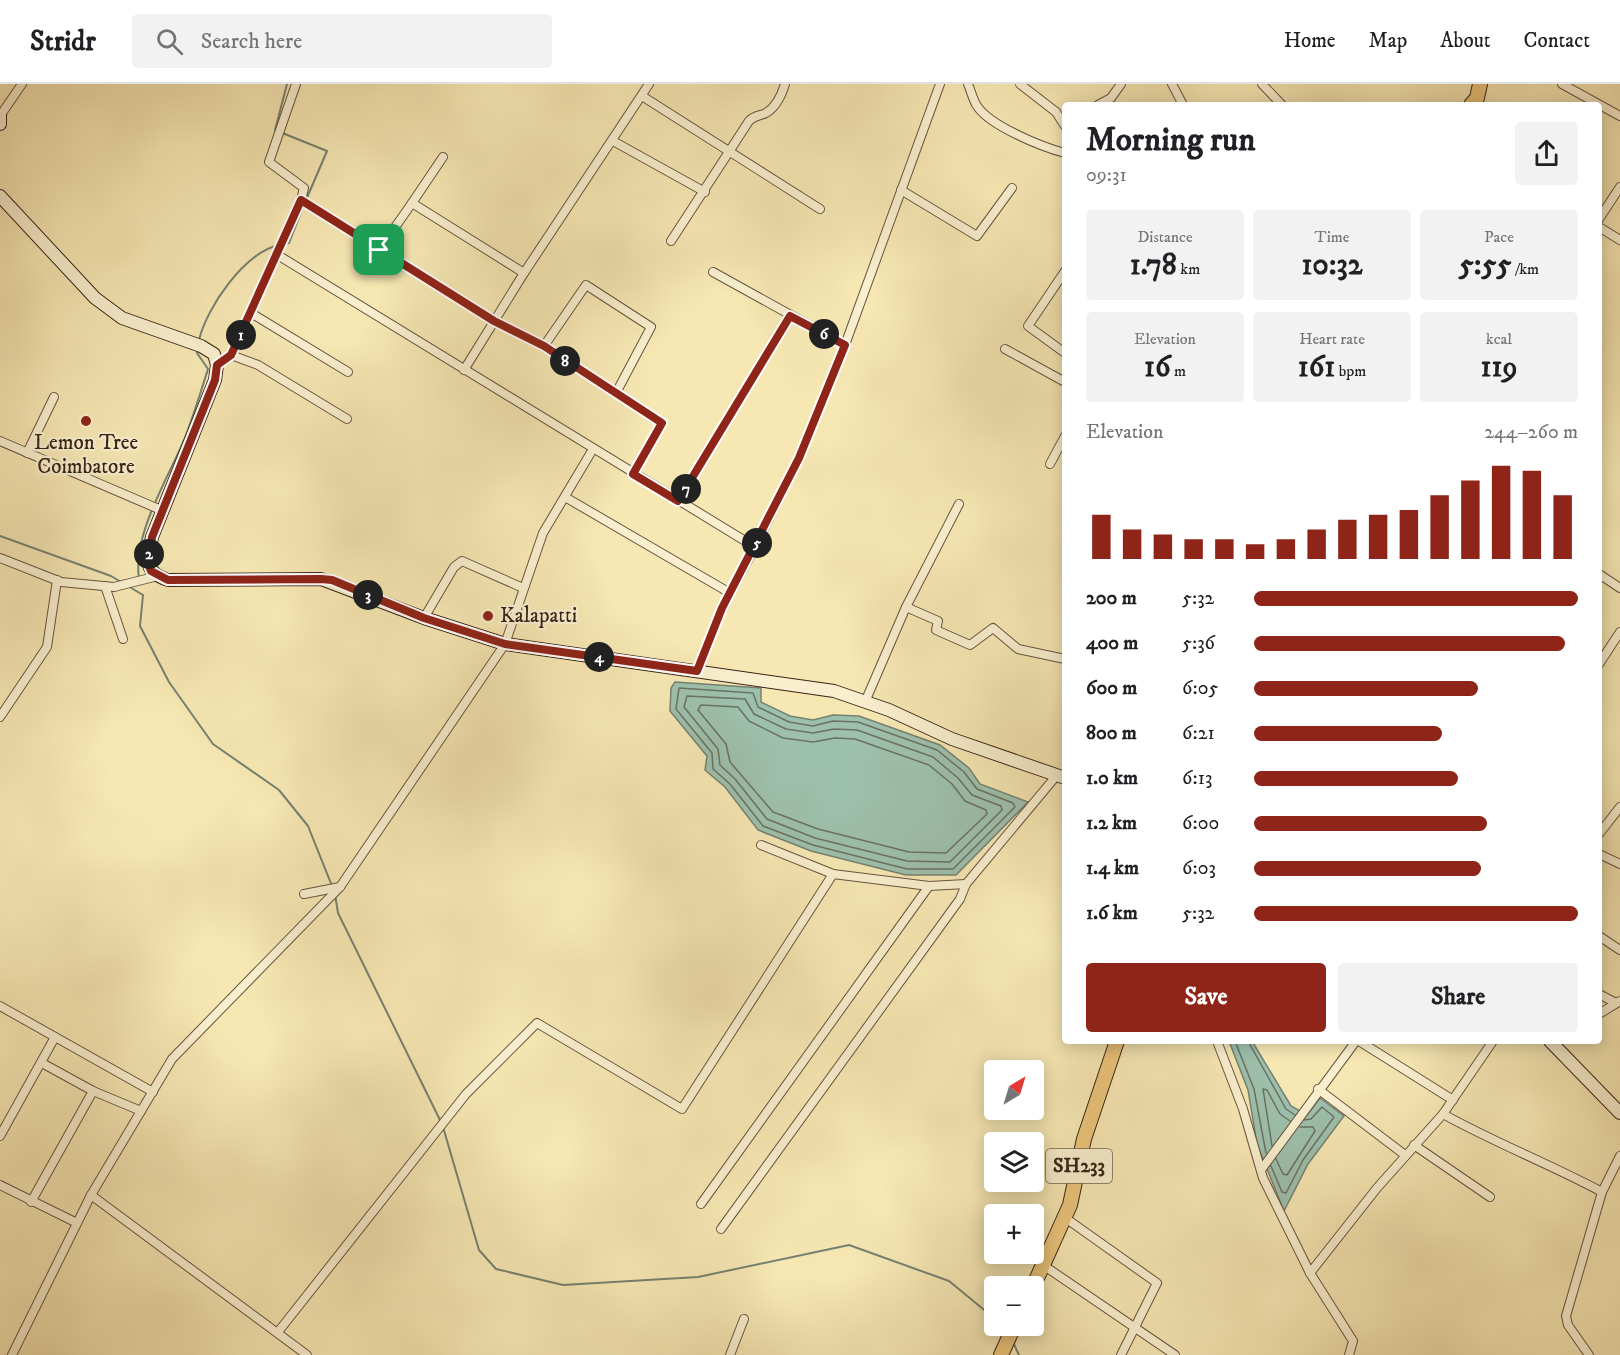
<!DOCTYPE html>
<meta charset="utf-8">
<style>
:root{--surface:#fff;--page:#f2f2f2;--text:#202124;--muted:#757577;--line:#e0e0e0;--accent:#8f2418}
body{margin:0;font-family:"IM FELL DW Pica",serif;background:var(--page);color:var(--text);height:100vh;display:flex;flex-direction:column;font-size:22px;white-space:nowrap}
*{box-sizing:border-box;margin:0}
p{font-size:20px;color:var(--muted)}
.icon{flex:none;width:33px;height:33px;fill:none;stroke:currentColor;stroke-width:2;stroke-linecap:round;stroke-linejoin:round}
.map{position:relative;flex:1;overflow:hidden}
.panel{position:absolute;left:1062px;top:18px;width:540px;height:942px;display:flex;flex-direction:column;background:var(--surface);border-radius:6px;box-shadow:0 3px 15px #0003}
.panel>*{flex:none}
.needle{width:39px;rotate:38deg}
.tools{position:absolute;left:984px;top:976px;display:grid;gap:12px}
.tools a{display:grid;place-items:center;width:60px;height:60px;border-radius:6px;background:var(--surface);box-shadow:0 3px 15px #0003;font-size:30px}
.pin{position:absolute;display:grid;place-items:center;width:51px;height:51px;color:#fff;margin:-26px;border-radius:12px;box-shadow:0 3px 9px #0006}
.km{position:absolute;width:30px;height:30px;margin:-15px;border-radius:50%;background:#222;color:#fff;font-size:16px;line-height:30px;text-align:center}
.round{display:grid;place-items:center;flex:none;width:63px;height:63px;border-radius:6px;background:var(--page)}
.headline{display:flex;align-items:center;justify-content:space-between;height:102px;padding:0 24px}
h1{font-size:33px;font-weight:800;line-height:45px}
.figures{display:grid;grid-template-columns:repeat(3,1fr);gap:9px;height:102px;padding:6px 24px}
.figures div{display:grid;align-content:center;border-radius:6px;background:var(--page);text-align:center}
.figures b{font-size:30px;font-weight:800}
.figures small{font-size:16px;font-weight:400}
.figures p{font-size:16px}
.chart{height:168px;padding:12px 24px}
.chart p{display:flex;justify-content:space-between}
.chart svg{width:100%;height:108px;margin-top:6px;stroke:var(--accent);stroke-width:6}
.action{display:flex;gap:12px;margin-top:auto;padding:12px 24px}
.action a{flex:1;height:69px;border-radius:6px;background:var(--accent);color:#fff;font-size:24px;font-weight:800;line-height:69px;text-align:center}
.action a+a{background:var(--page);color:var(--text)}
ul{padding:0 24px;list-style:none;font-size:20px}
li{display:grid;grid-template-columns:96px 72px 1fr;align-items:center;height:45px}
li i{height:15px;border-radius:8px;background:var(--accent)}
header{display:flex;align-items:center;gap:36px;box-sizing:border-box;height:84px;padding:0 30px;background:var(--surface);border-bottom:2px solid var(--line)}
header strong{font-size:28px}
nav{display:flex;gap:33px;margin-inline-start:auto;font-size:21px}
.search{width:420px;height:54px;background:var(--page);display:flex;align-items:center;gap:15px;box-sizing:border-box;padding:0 21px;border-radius:6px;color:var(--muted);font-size:22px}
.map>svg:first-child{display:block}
.water{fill:#9dc0ad;stroke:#758171;stroke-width:1.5}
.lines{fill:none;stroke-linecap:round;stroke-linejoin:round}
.shore{stroke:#6a7262;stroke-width:1.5}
.stream{stroke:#758171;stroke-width:2}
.minor-casing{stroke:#68543f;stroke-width:10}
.secondary-casing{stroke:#382318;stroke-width:14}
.primary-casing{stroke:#382318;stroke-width:16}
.minor{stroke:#f9efce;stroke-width:8}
.secondary{stroke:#f9efce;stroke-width:12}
.primary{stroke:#ebc47a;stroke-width:14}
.route-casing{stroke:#fff;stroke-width:12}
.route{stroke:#8f2418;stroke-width:8}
.poi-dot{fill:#8f2418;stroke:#f9efce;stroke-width:2}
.labels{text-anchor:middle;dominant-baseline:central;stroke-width:4.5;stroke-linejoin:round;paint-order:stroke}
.shield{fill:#f9efce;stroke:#72604f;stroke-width:1.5}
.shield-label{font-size:20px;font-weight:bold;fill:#382318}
.poi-label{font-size:21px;fill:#382318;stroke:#f9efce}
</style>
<header>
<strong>Stridr</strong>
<div class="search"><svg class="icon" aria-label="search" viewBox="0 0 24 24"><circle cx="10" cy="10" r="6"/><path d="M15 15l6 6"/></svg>Search here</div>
<nav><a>Home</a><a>Map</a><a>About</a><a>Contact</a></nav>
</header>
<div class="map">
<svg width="1620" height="1271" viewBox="0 0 1620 1271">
<rect width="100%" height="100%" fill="#f6e7b3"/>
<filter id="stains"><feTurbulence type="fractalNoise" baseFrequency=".00333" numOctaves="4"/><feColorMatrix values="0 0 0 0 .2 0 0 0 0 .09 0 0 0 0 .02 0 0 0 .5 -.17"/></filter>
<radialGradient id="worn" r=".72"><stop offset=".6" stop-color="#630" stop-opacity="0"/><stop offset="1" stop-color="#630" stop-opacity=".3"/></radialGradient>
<!-- water -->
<g class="water">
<polygon points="675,598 761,604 761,618 790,632 813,636 833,631 859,632 940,661 969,684 980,700 1028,718 956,791 906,791 811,767 758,746 725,703 705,686 707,672 670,627 671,604"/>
<polygon points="1229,957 1252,957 1291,1022 1307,1031 1320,1014 1344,1032 1308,1080 1284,1127 1257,1060 1248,1006"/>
</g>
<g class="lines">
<!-- shore -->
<g class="shore">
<polygon points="679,604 753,609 758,623 789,638 813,642 833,637 858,638 937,666 964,688 977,705 1013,719 1015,723 953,785 907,785 813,761 763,742 730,700 713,685 712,669 676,625"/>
<polygon points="687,612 745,615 754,630 786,645 813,649 834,645 857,646 933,673 958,694 972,711 1001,722 1002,726 950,778 907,777 815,754 767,735 735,695 720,681 718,665 684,623"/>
<polygon points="701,621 738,623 749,637 783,654 813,658 835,654 855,655 929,681 952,700 965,717 986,726 987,730 946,769 909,768 818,745 773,728 730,678 726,660 698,626"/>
<polyline points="1235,957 1254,1005 1266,1069"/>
<polyline points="1248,957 1286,1025 1295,1031"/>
<polyline points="1272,1062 1263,1005 1267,1006 1280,1030 1290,1037"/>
<polyline points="1276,1075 1283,1090 1287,1091 1315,1047 1313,1043 1300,1043"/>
<polyline points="1271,1082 1282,1108 1286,1109 1303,1076 1334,1033 1322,1023 1311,1035 1304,1036"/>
</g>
<!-- stream -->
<g class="stream">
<polyline points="287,0 275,46 327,67 306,116"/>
<polyline points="284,160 289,159 304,121"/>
<path d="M199 256C207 223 244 169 279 161"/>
<polyline points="0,452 111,492 121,498"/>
<path d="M139 495C132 449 170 392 186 351 194 330 201 307 208 285L197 269 198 265"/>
<polyline points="128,502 143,511 140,542 169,598 213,660 279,706 308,742 332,802"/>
<polyline points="335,810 338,829 441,1038"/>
<polyline points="443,1043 479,1166 496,1185 563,1201 698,1193 849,1161 949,1197 994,1234"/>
<polyline points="1012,1256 1019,1271"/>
</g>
<!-- minor casing -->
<g class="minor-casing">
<g id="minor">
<path d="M968 0C971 7 973 16 977 22 990 42 1042 63 1065 69"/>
<polyline points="1020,0 1056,28 1065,42"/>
<polyline points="1172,0 1183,21"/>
<polyline points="1262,0 1282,21"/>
<polyline points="1562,0 1620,32"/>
<polyline points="642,12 820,125"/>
<polyline points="1098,21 1111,14 1121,0"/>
<polyline points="0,32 22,0"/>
<polyline points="613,57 705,108"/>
<polyline points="901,106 977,152 1012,104"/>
<polyline points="301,116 494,237 544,262 662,339 633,390"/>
<polyline points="412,119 443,73"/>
<polyline points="1599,135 1620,103"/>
<polyline points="1599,143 1620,156"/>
<path d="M671 157 749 37C755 31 760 32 766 29 776 23 782 10 785 0"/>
<polyline points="379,166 412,119 524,189"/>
<polyline points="276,170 755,463 722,524 697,587"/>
<polyline points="1065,187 1028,242 1065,269"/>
<polyline points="713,188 845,261 799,374 755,463"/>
<polyline points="251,229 348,288"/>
<polyline points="845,261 940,0"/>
<polyline points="544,262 586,201 651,243 616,309"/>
<polyline points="1005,265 1065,298"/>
<polyline points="231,271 258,281 347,335"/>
<polyline points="217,281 231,271 301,116 304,104 269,78 296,0"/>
<polyline points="464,286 524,189 649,0"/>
<polyline points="0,357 161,426"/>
<polyline points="27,369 54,313"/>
<polyline points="1050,380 1065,352"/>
<polyline points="565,413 730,509"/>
<polyline points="678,417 790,232"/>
<polyline points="0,474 61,498 114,503 158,492"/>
<polyline points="1599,490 1620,504"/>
<polyline points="105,502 123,555"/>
<polyline points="906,523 959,420"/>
<polyline points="424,534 454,483 462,477 523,504"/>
<polyline points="1599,580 1620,548"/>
<polyline points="865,618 906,523 938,537 936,546 970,561 993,544 1018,565 1065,575"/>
<polyline points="0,633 47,563 57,496"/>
<polyline points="1599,750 1620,723"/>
<polyline points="761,761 833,790 929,802 966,800"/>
<polyline points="1599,770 1620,780"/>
<polyline points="304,810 340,803"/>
<polyline points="1599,852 1620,866"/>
<polyline points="1599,910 1616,919"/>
<polyline points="0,922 153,1008"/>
<polyline points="1599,930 1620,917"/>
<polyline points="1217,957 1243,1025 1263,1094 1310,1189 1353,1257 1349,1271"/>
<polyline points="1359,957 1453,1016"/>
<polyline points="42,979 93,1007 141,1027"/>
<polyline points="1318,1005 1405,1071"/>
<path d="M1443 1030C1495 1059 1550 1080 1602 1108"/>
<polyline points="0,1052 55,953"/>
<polyline points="1414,1061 1490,1113"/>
<polyline points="1261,1086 1356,957"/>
<polyline points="0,1101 77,1139"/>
<polyline points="91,1111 307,1271"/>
<polyline points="31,1118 93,1007"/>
<polyline points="701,1120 929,802"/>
<polyline points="1064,1133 1157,1199 1121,1271"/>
<polyline points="721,1145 960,815 966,800 1057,691"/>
<polyline points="1043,1181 1175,1271"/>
<polyline points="1310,1189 1377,1104 1443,1030 1493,957"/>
<polyline points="278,1248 466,1010 537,939 682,1025 833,790"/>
<polyline points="12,1271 91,1111 172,975 340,803 505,560 543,449 593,365"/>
<polyline points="730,1271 744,1235"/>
<polyline points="1589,1271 1568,1241 1566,1232 1602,1108 1620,1072"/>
</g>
</g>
<!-- secondary casing -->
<g class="secondary-casing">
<g id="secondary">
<polyline points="0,31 0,40"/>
<path d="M0 112 95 214 122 234 201 262 214 270 217 281 215 296 152 453C148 476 142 487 168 496L321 495 424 534 505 560 834 607 889 626 952 655 1065 694"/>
<polyline points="1550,957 1620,1029"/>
</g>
</g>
<!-- primary casing -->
<g class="primary-casing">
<g id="primary">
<polyline points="1471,21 1477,14 1480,0"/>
<polyline points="1033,1203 1070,1121 1084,1055 1117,957"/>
<polyline points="1001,1271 1014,1242"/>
</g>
</g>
<!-- minor -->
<use href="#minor" class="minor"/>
<!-- secondary -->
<use href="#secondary" class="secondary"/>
<!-- primary -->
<use href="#primary" class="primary"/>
</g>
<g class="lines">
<!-- route casing -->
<g class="route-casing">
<polygon id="route" points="301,116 494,237 544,262 662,339 633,390 678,417 790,232 845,261 799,374 722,524 697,587 505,560 424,534 332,496 321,495 168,496 151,487 148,479 152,453 215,296 217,281 231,271"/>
</g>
<!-- route -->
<use href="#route" class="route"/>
</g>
<!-- markers -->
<g class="poi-dot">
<circle cx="86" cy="337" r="6"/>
<circle cx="488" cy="532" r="6"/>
</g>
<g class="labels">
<!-- shield labels -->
<rect class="shield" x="1046" y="1065" width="66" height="34" rx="4.5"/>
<g class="shield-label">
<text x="1079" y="1082">SH233</text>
</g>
<!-- poi labels -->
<g class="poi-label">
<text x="86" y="359">Lemon Tree<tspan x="86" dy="24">Coimbatore</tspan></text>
<text x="500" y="532" text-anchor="start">Kalapatti</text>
</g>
</g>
<rect width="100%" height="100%" filter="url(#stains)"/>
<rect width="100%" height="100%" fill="url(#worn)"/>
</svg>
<div class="tools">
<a><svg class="needle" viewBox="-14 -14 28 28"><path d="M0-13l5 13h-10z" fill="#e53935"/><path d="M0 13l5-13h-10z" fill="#757577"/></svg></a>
<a><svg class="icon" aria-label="layers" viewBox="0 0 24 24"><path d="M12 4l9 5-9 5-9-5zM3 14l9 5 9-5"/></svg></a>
<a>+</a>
<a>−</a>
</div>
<div class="pin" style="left:379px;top:166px;background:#1e9e55"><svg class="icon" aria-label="arrive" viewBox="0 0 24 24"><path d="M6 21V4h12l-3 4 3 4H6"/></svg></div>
<b class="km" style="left:241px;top:251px">1</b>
<b class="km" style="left:149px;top:470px">2</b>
<b class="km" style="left:368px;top:511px">3</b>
<b class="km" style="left:599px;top:573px">4</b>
<b class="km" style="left:757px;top:459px">5</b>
<b class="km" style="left:824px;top:250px">6</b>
<b class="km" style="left:686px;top:405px">7</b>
<b class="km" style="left:565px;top:277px">8</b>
<section class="panel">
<div class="headline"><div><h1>Morning run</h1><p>09:31</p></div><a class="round"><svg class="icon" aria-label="share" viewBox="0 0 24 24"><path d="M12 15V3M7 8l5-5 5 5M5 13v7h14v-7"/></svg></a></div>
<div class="figures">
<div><p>Distance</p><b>1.78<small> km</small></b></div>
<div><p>Time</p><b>10:32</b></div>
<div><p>Pace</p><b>5:55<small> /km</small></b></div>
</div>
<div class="figures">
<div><p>Elevation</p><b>16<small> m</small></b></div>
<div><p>Heart rate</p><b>161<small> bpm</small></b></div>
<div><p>kcal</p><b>119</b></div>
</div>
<div class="chart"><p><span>Elevation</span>244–260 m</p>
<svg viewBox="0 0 160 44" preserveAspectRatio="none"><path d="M5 44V26M15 44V32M25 44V34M35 44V36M45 44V36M55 44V38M65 44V36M75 44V32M85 44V28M95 44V26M105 44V24M115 44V18M125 44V12M135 44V6M145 44V8M155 44V18"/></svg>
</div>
<ul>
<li><b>200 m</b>5:32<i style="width:100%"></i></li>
<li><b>400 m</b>5:36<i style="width:96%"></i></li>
<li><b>600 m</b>6:05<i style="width:69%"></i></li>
<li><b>800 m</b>6:21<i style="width:58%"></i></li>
<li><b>1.0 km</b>6:13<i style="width:63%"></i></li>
<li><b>1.2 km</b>6:00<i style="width:72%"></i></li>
<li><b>1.4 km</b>6:03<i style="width:70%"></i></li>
<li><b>1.6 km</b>5:32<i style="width:100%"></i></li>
</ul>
<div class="action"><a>Save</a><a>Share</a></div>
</section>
</div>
